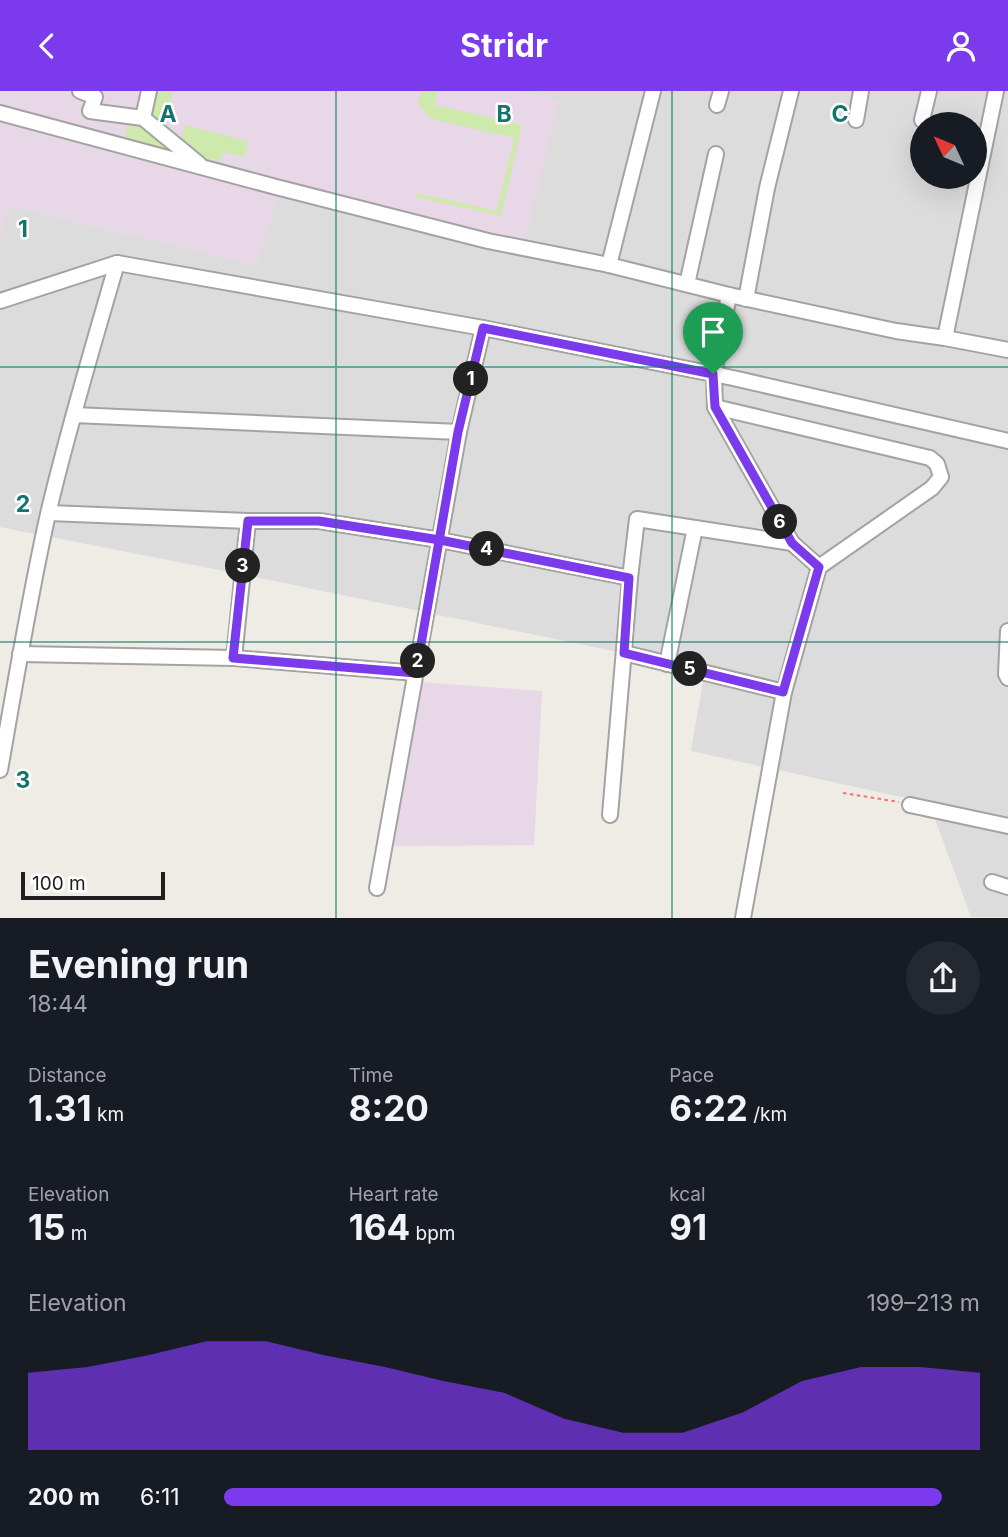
<!DOCTYPE html>
<meta charset="utf-8">
<style>
:root{--surface:#171b24;--page:#242831;--text:#f1f3f6;--muted:#9ea1a6;--accent:#7c3aed}
body{margin:0;font-family:Inter,sans-serif;background:var(--page);color:var(--text);height:100vh;display:flex;flex-direction:column;font-size:26px;white-space:nowrap}
*{box-sizing:border-box;margin:0}
p{font-size:23px;color:var(--muted)}
.icon{flex:none;width:38px;height:38px;fill:none;stroke:currentColor;stroke-width:2;stroke-linecap:round;stroke-linejoin:round}
.map{position:relative;height:827px;overflow:hidden}
.side{display:flex;flex-direction:column;background:var(--surface);flex:1}
.side>*{flex:none}
.needle{width:46px;rotate:314deg}
.buttons{position:absolute;left:910px;top:21px;display:grid;gap:14px}
.buttons a{display:grid;place-items:center;width:77px;height:77px;border-radius:50%;background:var(--surface);box-shadow:0 7px 28px #0002;font-size:35px}
.scale{position:absolute;left:21px;bottom:18px;width:144px;box-sizing:border-box;padding-left:7px;border:4px solid #1f1f1f;border-top:0;font-size:19px;line-height:24px;white-space:nowrap;color:#1f1f1f;-webkit-text-stroke:5px #fff;paint-order:stroke}
.pin{position:absolute;display:grid;place-items:center;width:60px;height:60px;color:#fff;margin:-72px -30px;border-radius:50% 50% 50% 0;rotate:-45deg;box-shadow:0 0 7px #0007}
.pin .icon{rotate:45deg}
.km{position:absolute;width:35px;height:35px;margin:-18px;border-radius:50%;background:#222;color:#fff;font-size:19px;line-height:35px;text-align:center}
.round{display:grid;place-items:center;flex:none;width:74px;height:74px;border-radius:37px;background:var(--page)}
.summary{display:flex;align-items:center;justify-content:space-between;height:119px;padding:0 28px}
h1{font-size:38px;font-weight:700;line-height:52px}
.metrics{display:grid;grid-template-columns:repeat(3,1fr);gap:10px;height:119px;padding:7px 28px}
.metrics div{display:grid;align-content:center}
.metrics b{font-size:35px;font-weight:700}
.metrics small{font-size:19px;font-weight:400}
.metrics p{font-size:19px}
.chart{height:196px;padding:14px 28px}
.chart p{display:flex;justify-content:space-between}
.chart svg{width:100%;height:126px;margin-top:7px;fill:var(--accent);opacity:.7}
ul{padding:0 28px;list-style:none;font-size:23px}
li{display:grid;grid-template-columns:112px 84px 1fr;align-items:center;height:52px}
li i{height:18px;border-radius:9px;background:var(--accent)}
header{display:flex;justify-content:space-between;align-items:center;height:91px;padding:0 28px;background:var(--accent);color:#fff;font-size:32px;font-weight:700}
.map>svg:first-child{display:block}
.residential{fill:#dddcdc;fill-rule:evenodd}
.industrial{fill:#e8d7e6}
.grass{fill:#cee9ac}
.lines{fill:none;stroke-linecap:round;stroke-linejoin:round}
.minor-casing{stroke:#a3a3a3;stroke-width:18}
.path{stroke:#f7716e;stroke-width:2;stroke-dasharray:3.5 3.5;stroke-linecap:butt}
.minor{stroke:#fff;stroke-width:14}
.route-casing{stroke:#fff;stroke-width:14}
.route{stroke:#7c3aed;stroke-width:9}
.grid{fill:none;stroke:#0f766e;stroke-width:2;stroke-opacity:0.55}
.grid-label{font-size:23px;text-anchor:middle;font-weight:bold;fill:#0f766e;stroke:#fff;stroke-width:5;stroke-linejoin:round;paint-order:stroke}
</style>
<header><svg class="icon" aria-label="back" viewBox="0 0 24 24"><path d="M15 5l-7 7 7 7"/></svg>Stridr<svg class="icon" aria-label="person" viewBox="0 0 24 24"><circle cx="12" cy="8" r="4"/><path d="M4 21q1-7 8-7t8 7"/></svg></header>
<div class="map">
<svg width="1008" height="827" viewBox="0 0 1008 827">
<rect width="100%" height="100%" fill="#efebe5"/>
<!-- residential -->
<path class="residential" d="M0 0H1008V826H971L929 712 691 660 705 579 260 487 0 436ZM922 33H975V86H922Z"/>
<!-- industrial -->
<g class="industrial">
<polygon points="0,0 521,0 559,9 522,162 277,108 256,175 8,115 0,154"/>
<polygon points="420,591 542,600 534,754 394,755"/>
</g>
<!-- grass -->
<g class="grass">
<polygon points="154,0 173,0 165,39 149,27"/>
<polygon points="421,0 437,0 435,14 522,34 501,125 416,106 417,102 497,120 514,47 431,28 418,12"/>
<polygon points="129,29 142,32 175,57 173,62 125,46"/>
<polygon points="185,34 249,51 244,66 224,61 220,70 201,66 181,48"/>
</g>
<g class="lines">
<!-- minor casing -->
<g class="minor-casing">
<g id="minor">
<polyline points="80,0 95,6 90,20 143,27 199,73"/>
<polyline points="717,14 721,0"/>
<polyline points="0,22 276,96 488,150 609,174 729,204 896,240 945,247 1008,259"/>
<polyline points="143,27 149,0"/>
<polyline points="856,29 861,0"/>
<polyline points="922,29 929,0"/>
<polyline points="609,174 653,0"/>
<polyline points="687,193 716,63"/>
<polyline points="729,204 714,283 715,316 792,452 819,476"/>
<polyline points="746,208 767,97 791,0"/>
<polyline points="0,210 117,172 483,237 733,287 1008,350"/>
<polyline points="945,247 996,0"/>
<polyline points="715,316 930,367 937,373 941,386 932,397 819,476 784,601 743,827"/>
<polyline points="74,324 459,341"/>
<polyline points="49,422 248,430 319,430 440,449 630,487"/>
<polyline points="1008,540 1006,583 1008,587"/>
<polyline points="624,562 784,601"/>
<polyline points="20,563 234,567 416,582"/>
<polyline points="234,567 248,430"/>
<polyline points="667,573 695,437"/>
<path d="M0 679C15 594 29 508 48 423 68 338 93 255 117 172"/>
<polyline points="910,714 1008,735"/>
<polyline points="610,724 630,487 637,428 792,452"/>
<polyline points="992,791 1008,796"/>
<polyline points="377,797 459,341 483,237"/>
</g>
</g>
<!-- path -->
<polyline class="path" points="843,702 899,711"/>
<!-- minor -->
<use href="#minor" class="minor"/>
</g>
<g class="lines">
<!-- route casing -->
<g class="route-casing">
<polyline id="route" points="713,283 483,237 458,341 416,582 233,567 248,430 319,430 440,449 629,487 624,562 783,601 819,476 792,452 715,316 713,283"/>
</g>
<!-- route -->
<use href="#route" class="route"/>
</g>
<!-- grid -->
<path class="grid" d="M336 0V827M672 0V827M0 276H1008M0 551H1008"/>
<g class="grid-label">
<text x="168" y="31">A</text>
<text x="504" y="31">B</text>
<text x="840" y="31">C</text>
<text x="23" y="146">1</text>
<text x="23" y="421">2</text>
<text x="23" y="697">3</text>
</g>
</svg>
<div class="buttons">
<a><svg class="needle" viewBox="-14 -14 28 28"><path d="M0-13l5 13h-10z" fill="#e53935"/><path d="M0 13l5-13h-10z" fill="#9ea1a6"/></svg></a>
</div>
<div class="scale">100 m</div>
<div class="pin" style="left:713px;top:283px;background:#1e9e55"><svg class="icon" aria-label="arrive" viewBox="0 0 24 24"><path d="M6 21V4h12l-3 4 3 4H6"/></svg></div>
<b class="km" style="left:471px;top:288px">1</b>
<b class="km" style="left:418px;top:570px">2</b>
<b class="km" style="left:243px;top:475px">3</b>
<b class="km" style="left:487px;top:458px">4</b>
<b class="km" style="left:690px;top:578px">5</b>
<b class="km" style="left:780px;top:431px">6</b>
</div>
<section class="side">
<div class="summary"><div><h1>Evening run</h1><p>18:44</p></div><a class="round"><svg class="icon" aria-label="share" viewBox="0 0 24 24"><path d="M12 15V3M7 8l5-5 5 5M5 13v7h14v-7"/></svg></a></div>
<div class="metrics">
<div><p>Distance</p><b>1.31<small> km</small></b></div>
<div><p>Time</p><b>8:20</b></div>
<div><p>Pace</p><b>6:22<small> /km</small></b></div>
</div>
<div class="metrics">
<div><p>Elevation</p><b>15<small> m</small></b></div>
<div><p>Heart rate</p><b>164<small> bpm</small></b></div>
<div><p>kcal</p><b>91</b></div>
</div>
<div class="chart"><p><span>Elevation</span>199–213 m</p>
<svg viewBox="0 0 160 44" preserveAspectRatio="none"><path d="M0 44V17L10 15L20 11L30 6L40 6L50 11L60 15L70 20L80 24L90 33L100 38L110 38L120 31L130 20L140 15L150 15L160 17V44z"/></svg>
</div>
<ul>
<li><b>200 m</b>6:11<i style="width:95%"></i></li>
</ul>
</section>
